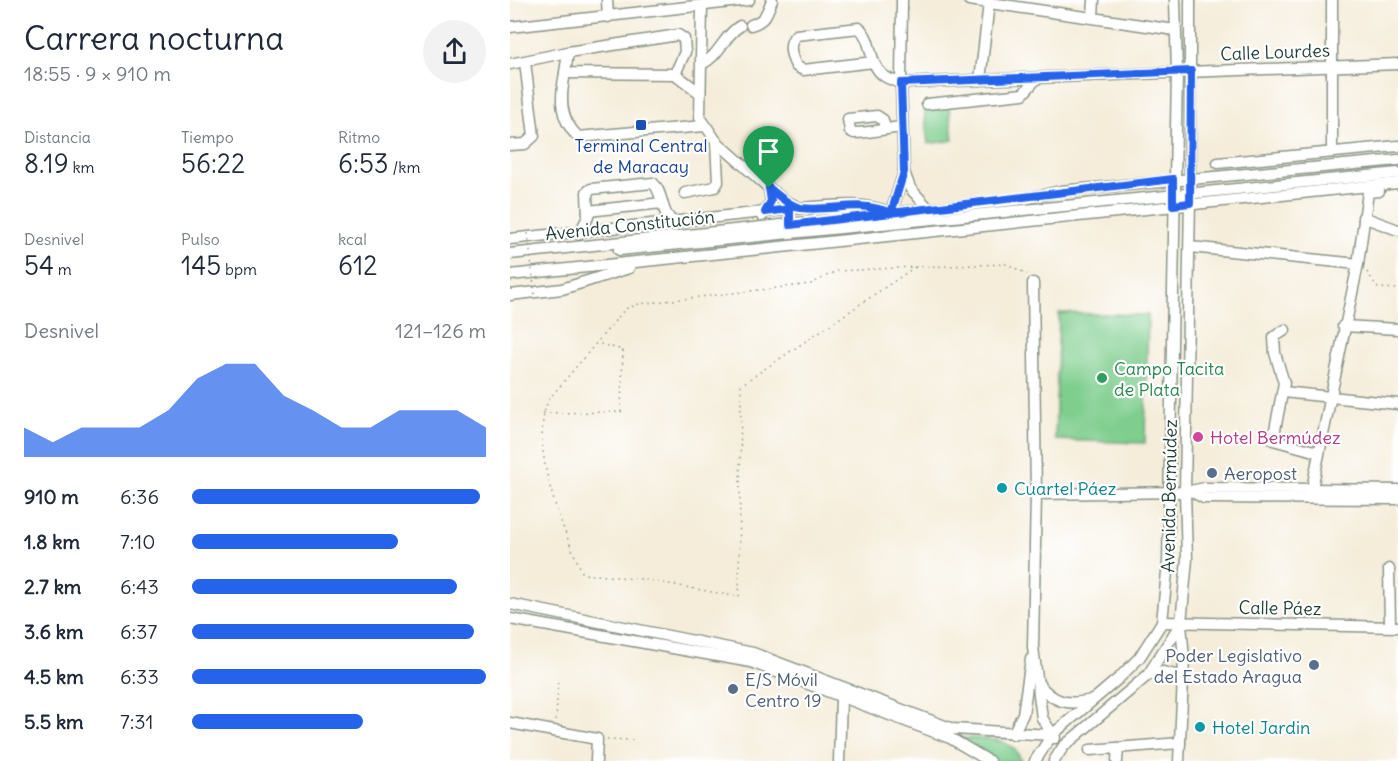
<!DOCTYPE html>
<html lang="es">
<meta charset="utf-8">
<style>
:root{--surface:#fff;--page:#f2f2f3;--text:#1f2937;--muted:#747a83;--accent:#2563eb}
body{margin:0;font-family:Delius,sans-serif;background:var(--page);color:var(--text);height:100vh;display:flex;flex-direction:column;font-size:22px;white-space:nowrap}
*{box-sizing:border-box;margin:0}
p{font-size:20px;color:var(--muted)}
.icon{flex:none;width:33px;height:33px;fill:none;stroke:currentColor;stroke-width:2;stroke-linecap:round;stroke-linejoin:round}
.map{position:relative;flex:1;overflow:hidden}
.drawer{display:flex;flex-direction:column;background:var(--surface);width:510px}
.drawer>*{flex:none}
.pin{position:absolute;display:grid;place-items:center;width:51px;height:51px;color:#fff;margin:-62px -26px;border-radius:50% 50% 50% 0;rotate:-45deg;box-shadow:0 0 6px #0007}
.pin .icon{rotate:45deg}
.round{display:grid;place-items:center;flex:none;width:63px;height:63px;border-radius:32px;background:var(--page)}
.head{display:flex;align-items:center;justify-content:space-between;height:102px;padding:0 24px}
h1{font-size:33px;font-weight:600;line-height:45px}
.figures{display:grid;grid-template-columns:repeat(3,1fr);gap:9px;height:102px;padding:6px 24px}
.figures div{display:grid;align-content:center}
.figures b{font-size:26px;font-weight:600}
.figures small{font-size:16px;font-weight:400}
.figures p{font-size:16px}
.chart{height:168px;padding:12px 24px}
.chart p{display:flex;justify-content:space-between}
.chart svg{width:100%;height:108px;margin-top:6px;fill:var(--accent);opacity:.7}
ul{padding:0 24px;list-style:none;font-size:20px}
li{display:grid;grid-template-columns:96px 72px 1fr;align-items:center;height:45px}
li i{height:15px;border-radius:8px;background:var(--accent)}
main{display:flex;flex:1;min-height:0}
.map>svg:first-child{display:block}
.green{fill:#7fce8e;stroke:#4f8661;stroke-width:1.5}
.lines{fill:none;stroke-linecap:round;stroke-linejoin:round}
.minor-casing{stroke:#8a9587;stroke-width:13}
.path{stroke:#8a9587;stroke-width:1.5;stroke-dasharray:1.5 4.5;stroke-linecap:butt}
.minor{stroke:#fff;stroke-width:10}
.path-bridge{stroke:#8a9587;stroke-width:1.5;stroke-dasharray:1.5 4.5;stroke-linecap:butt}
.route-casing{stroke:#fff;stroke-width:12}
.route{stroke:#2563eb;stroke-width:8}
.transit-dot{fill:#1a4fb4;stroke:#fff;stroke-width:2}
.leisure-dot{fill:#2e9e5b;stroke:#fff;stroke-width:2}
.hotel-dot{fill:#d1479c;stroke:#fff;stroke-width:2}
.service-dot{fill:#5c6f8a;stroke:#fff;stroke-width:2}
.culture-dot{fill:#0f9aa8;stroke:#fff;stroke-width:2}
.labels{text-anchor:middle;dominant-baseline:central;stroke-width:4.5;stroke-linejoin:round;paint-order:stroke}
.street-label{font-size:18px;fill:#1f3d34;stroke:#fff}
.transit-label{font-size:18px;fill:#164399;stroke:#fff}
.leisure-label{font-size:18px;fill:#27864d;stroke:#fff;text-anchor:start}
.hotel-label{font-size:18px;fill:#b23c85;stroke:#fff;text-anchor:start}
.service-label{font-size:18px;fill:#4e5e75;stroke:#fff;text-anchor:start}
.culture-label{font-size:18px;fill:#0d838f;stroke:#fff;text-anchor:start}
</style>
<main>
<section class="drawer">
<div class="head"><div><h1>Carrera nocturna</h1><p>18:55 · 9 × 910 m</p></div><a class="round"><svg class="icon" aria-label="share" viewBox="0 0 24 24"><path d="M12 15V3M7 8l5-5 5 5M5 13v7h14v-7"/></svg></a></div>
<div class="figures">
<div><p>Distancia</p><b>8.19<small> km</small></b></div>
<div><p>Tiempo</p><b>56:22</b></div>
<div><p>Ritmo</p><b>6:53<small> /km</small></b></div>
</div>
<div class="figures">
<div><p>Desnivel</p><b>54<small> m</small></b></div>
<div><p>Pulso</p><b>145<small> bpm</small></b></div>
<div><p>kcal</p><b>612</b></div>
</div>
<div class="chart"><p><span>Desnivel</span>121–126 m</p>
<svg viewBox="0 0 160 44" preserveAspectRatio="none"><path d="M0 44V32L10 38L20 32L30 32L40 32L50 25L60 12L70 6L80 6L90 19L100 25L110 32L120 32L130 25L140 25L150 25L160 32V44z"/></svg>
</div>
<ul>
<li><b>910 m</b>6:36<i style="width:98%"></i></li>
<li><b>1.8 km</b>7:10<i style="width:70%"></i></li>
<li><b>2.7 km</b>6:43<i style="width:90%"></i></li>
<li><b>3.6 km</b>6:37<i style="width:96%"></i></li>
<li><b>4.5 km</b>6:33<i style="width:100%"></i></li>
<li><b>5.5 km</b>7:31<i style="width:58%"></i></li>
</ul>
</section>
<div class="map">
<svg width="888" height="761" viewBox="0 0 888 761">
<rect width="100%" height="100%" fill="#fff"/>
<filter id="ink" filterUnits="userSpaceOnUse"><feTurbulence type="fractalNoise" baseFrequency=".0167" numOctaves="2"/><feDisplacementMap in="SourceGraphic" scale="12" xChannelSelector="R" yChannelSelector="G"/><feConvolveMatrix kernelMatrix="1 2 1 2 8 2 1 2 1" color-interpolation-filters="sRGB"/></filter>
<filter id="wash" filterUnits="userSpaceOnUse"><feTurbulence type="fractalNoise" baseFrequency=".008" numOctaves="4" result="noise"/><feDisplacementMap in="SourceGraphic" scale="24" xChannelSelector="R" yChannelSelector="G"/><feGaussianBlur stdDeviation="1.35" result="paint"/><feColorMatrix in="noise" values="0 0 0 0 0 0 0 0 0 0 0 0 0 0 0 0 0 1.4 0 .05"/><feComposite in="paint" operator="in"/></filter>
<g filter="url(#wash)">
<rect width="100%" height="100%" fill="#f5edda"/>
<!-- green -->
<g class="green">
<polygon points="439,105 443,140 418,144 414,108"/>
<polygon points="549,313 638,315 635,443 545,440"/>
<path d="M447 738C470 739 502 734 511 761H484Z"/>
</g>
</g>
<g filter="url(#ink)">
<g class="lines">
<!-- minor casing -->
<g class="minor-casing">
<g id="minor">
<polyline points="97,0 98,17"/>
<polyline points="392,0 391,83 394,172 400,188 420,210"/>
<polyline points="459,0 665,30"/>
<polyline points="192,6 190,117 206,141 259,188 261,201 252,216"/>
<polyline points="583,16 584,0"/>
<path d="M241 25C255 21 257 13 262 0"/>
<polyline points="0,27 239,0"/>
<polyline points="58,52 55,73 165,74 190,93"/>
<path d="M364 62 293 70 286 66C281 56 277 44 286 35L349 28C363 39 358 64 373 75 377 79 385 81 391 83L888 64"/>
<polyline points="0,64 58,52 168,35 174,39 175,52 165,74"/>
<path d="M192 64C210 55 214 35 230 26"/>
<path d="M55 73C50 98 49 118 68 137L194 126"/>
<polyline points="470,80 479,3"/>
<polyline points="417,104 513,94 527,78"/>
<path d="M375 129 373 120 367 116 338 119 340 131 344 133C361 133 374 129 391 127"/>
<polyline points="0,145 15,144 24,136 15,62"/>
<polyline points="822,152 822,0"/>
<polyline points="708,163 888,146"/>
<polyline points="680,183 680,0"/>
<polyline points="259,188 275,201 290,208"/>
<polyline points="175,193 205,187 208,182 206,141"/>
<polyline points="78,211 152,203"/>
<polyline points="853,217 888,230"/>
<path d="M69 234 78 217 77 192 81 189 143 183C154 193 150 215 165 223"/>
<path d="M0 239 291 208C320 206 353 201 381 213L394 172"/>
<polyline points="680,247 848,264"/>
<polyline points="109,250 888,173"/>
<polyline points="0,254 513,199 551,191 888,160"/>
<polyline points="0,275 888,183"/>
<polyline points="523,283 526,494 523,647 532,718 545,738"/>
<polyline points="0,295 52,289 119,268"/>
<polyline points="833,326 888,329"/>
<polyline points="775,330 764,337 765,353 774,383 763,440 808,452"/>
<polyline points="773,392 888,404"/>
<polyline points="683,492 694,498 888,499"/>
<polyline points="526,494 675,492 695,488 888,490"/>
<polyline points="800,498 848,264 858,192 869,191"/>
<polyline points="879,569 880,626"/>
<polyline points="0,604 243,653 443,729 542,735"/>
<polyline points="0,619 241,662 440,738 479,761"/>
<polyline points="652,622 888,627"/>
<polyline points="638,675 653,672 666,675 672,687"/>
<path d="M528 683C544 704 559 705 582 700"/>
<polyline points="0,723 87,739 86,761"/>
<polyline points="503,734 513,714 521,659"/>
<polyline points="580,750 670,743"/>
<polyline points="329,761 331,698"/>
<polyline points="525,761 542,735 609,678 629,658 652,622 658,562 667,73 665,0"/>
<polyline points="544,761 553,747 638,675 671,623 677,559 675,492 680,198"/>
<polyline points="607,761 608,748"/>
<polyline points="669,761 674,659 671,624"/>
</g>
</g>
<!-- path -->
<g class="path">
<path d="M405 267 231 385 229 597 132 579 73 574C53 530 17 446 39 399L115 309 129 304 301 284 326 271 405 267 497 264 517 274"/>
<polyline points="857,272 868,288 888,289"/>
<polyline points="33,413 111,412 113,350 87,343"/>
<polyline points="46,720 48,679"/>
<polyline points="97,739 123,740"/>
</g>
<!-- minor -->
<use href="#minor" class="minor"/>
<!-- path-bridge -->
<polyline class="path-bridge" points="18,233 25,296"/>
</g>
</g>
<g class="lines" filter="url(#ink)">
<!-- route casing -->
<g class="route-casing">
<path id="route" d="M259 188C268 195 279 206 291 208 323 212 348 199 381 213L663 179V205L680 203 681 71 391 83 394 172 381 213 280 225V209L255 212 261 201 259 188"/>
</g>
<!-- route -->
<use href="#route" class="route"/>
</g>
<!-- markers -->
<rect class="transit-dot" x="125" y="119" width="12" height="12" rx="3"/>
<circle class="leisure-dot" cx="592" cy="378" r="6"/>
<circle class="hotel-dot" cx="688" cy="437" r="6"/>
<g class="service-dot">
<circle cx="702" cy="473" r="6"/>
<circle cx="804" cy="665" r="6"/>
<circle cx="223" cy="689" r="6"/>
</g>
<g class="culture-dot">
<circle cx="492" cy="488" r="6"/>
<circle cx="690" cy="727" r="6"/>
</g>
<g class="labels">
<!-- street labels -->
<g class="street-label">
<text transform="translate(765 52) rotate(-2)">Calle Lourdes</text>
<text transform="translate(120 225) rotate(-6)">Avenida Constitución</text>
<text transform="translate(659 496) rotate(-89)">Avenida Bermúdez</text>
<text transform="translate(770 608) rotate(1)">Calle Páez</text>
</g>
<!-- transit labels -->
<g class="transit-label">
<text x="131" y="145">Terminal Central<tspan x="131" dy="21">de Maracay</tspan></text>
</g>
<!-- leisure labels -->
<g class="leisure-label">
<text x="604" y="368">Campo Tacita<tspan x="604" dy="21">de Plata</tspan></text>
</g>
<!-- hotel labels -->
<g class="hotel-label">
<text x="700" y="437">Hotel Bermúdez</text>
</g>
<!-- service labels -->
<g class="service-label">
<text x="714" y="473">Aeropost</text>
<text x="792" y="655" text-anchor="end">Poder Legislativo<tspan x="792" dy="21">del Estado Aragua</tspan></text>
<text x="235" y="679">E/S Móvil<tspan x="235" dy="21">Centro 19</tspan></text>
</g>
<!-- culture labels -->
<g class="culture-label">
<text x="504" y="488">Cuartel Páez</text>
<text x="702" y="727">Hotel Jardin</text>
</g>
</g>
</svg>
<div class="pin" style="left:259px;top:188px;background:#1e9e55"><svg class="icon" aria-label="arrive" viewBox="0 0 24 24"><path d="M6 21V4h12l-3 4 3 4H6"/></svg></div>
</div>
</main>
